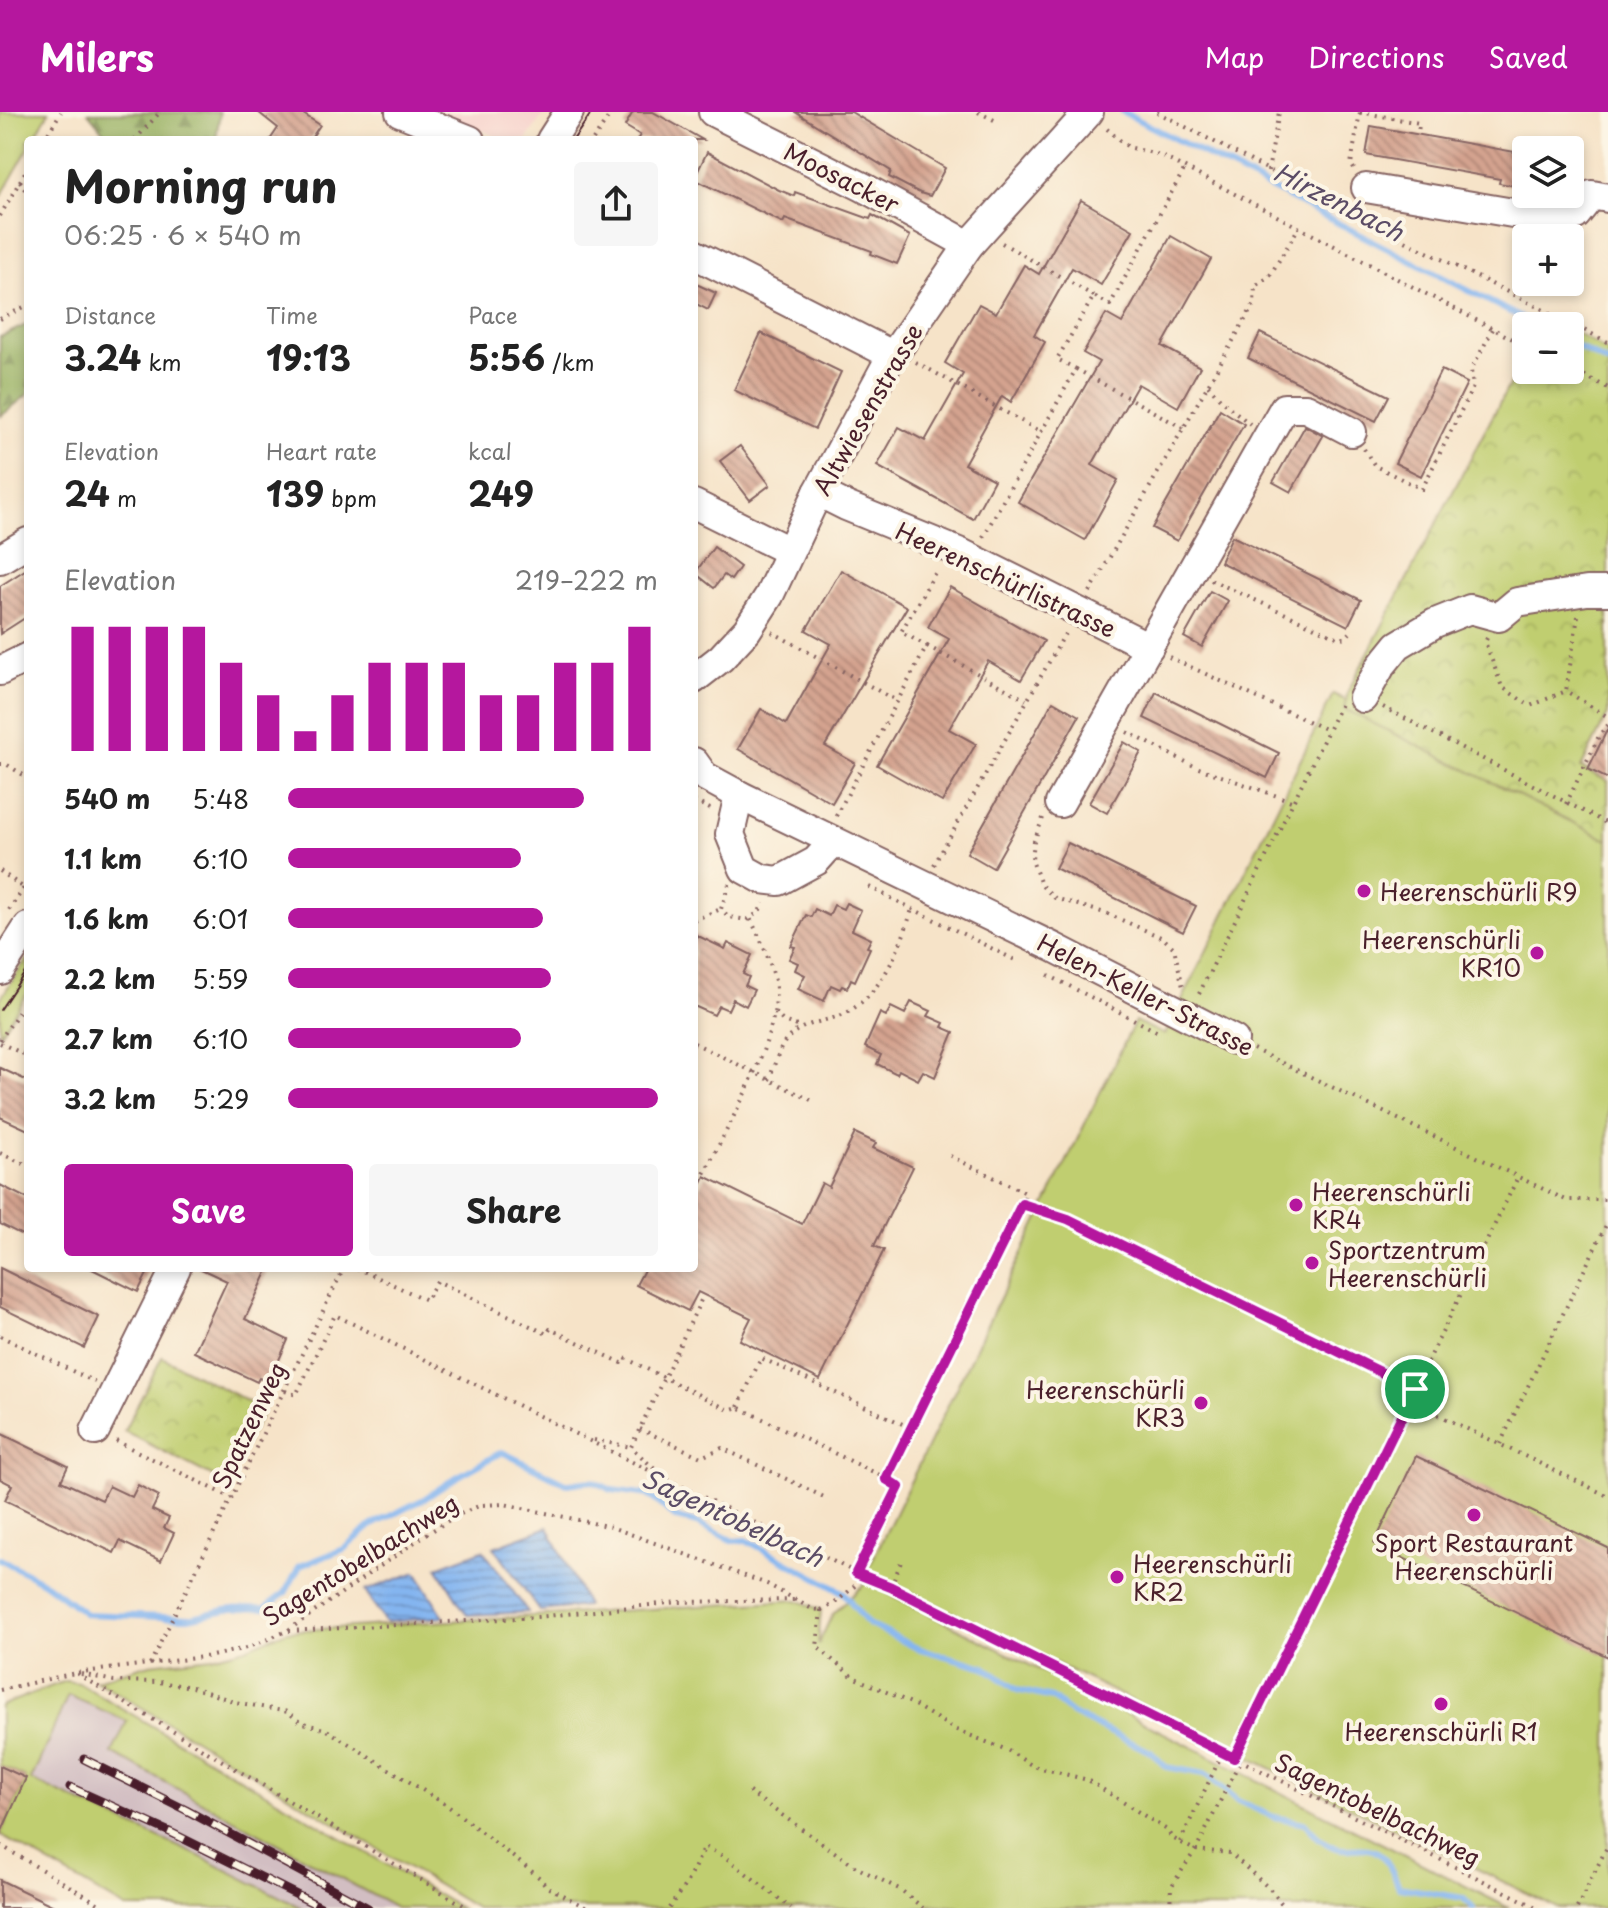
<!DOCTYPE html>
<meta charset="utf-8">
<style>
:root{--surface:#fff;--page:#f6f6f6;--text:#222;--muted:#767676;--accent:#b5179e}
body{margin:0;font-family:"Playpen Sans",sans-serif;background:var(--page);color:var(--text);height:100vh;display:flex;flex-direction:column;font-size:30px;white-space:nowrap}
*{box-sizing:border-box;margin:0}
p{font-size:26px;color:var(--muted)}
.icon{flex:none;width:44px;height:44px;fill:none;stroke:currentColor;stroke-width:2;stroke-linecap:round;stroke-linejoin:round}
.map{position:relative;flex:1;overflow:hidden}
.panel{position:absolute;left:24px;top:24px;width:674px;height:1136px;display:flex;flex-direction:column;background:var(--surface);border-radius:8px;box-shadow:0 4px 12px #0003}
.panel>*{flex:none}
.tools{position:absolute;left:1512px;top:24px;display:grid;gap:16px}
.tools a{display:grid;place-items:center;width:72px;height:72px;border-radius:8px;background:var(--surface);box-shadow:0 4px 12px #0003;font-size:40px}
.pin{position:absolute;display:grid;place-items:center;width:68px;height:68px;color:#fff;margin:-34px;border:4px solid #fff;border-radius:50%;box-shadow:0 2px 8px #0007}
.round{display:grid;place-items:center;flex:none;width:84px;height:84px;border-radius:8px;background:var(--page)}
.summary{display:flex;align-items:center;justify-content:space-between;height:136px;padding:0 40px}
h1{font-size:44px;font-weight:700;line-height:60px}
.metrics{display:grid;grid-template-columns:repeat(3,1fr);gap:12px;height:136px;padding:8px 40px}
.metrics div{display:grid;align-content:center}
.metrics b{font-size:34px;font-weight:700}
.metrics small{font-size:22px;font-weight:400}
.metrics p{font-size:22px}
.chart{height:224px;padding:16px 40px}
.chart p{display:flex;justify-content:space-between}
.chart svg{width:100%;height:144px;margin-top:8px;stroke:var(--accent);stroke-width:6}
.cta{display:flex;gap:16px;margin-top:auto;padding:16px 40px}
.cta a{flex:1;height:92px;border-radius:8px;background:var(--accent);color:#fff;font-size:32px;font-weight:700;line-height:92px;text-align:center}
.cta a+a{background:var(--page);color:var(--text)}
ul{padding:0 40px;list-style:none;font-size:26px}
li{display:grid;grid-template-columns:128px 96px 1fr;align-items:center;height:60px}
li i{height:20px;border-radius:10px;background:var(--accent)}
header{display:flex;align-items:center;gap:48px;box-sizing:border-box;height:112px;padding:0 40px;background:var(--accent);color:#fff}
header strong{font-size:38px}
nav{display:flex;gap:44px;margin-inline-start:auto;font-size:28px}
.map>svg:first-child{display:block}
.built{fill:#f7d0cb}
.railway{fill:#d2bec2}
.grass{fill:#c0ce6f;stroke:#85764d;stroke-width:2}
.forest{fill:url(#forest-firs);stroke:#716846;stroke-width:2}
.park{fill:url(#park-crowns);stroke:#85764d;stroke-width:2}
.water{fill:url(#water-rules);stroke:#676a8e;stroke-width:2}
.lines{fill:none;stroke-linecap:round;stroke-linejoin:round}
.stream{stroke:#84b5f0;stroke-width:6}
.building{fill:url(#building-back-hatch)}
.minor-casing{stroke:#866462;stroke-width:32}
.path{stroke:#866462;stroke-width:4;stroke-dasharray:2 6;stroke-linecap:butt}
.minor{stroke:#fff;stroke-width:28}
.tram{stroke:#4a1f2b;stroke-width:2}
.rail-casing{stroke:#4a1f2b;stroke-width:9}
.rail{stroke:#fcf5e5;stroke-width:6;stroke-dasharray:18;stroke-linecap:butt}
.route-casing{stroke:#fff;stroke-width:16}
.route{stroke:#b5179e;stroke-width:10}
.poi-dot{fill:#b5179e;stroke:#fcf5e5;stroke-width:3}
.labels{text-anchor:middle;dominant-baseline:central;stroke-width:8;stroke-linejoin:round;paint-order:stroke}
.street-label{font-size:24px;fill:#4a1f2b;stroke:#fcf5e5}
.poi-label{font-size:24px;fill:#4a1f2b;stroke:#fcf5e5;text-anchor:start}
.water-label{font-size:26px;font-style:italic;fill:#5b4c66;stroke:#fcf5e5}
</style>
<header>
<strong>Milers</strong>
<nav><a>Map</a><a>Directions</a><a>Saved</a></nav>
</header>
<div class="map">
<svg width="1608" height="1796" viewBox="0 0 1608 1796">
<defs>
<pattern id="forest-firs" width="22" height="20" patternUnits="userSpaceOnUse" patternTransform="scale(2)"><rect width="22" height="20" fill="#98b162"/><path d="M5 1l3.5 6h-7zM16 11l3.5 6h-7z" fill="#7e8f51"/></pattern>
<pattern id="park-crowns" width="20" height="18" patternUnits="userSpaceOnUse" patternTransform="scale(2)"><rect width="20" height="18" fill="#c0ce6f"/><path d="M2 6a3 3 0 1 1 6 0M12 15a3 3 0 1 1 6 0" fill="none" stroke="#a6b060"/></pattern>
<pattern id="water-rules" width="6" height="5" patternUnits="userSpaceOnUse" patternTransform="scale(2)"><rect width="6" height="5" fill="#84b5f0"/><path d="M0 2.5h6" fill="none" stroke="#6e93c3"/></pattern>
<pattern id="building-back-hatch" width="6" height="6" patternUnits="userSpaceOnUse" patternTransform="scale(2)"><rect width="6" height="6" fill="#d4a38f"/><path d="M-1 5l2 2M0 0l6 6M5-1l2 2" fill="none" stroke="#ae8475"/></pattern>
</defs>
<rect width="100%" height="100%" fill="#fcf5e5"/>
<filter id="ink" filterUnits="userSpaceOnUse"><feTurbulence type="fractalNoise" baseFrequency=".0125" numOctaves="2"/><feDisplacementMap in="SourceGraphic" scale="16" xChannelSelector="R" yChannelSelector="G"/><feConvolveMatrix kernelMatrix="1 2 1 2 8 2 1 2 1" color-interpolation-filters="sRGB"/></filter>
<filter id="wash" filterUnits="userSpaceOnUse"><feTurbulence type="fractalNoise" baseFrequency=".006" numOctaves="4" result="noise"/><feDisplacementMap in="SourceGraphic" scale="32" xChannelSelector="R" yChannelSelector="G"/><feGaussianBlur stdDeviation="1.8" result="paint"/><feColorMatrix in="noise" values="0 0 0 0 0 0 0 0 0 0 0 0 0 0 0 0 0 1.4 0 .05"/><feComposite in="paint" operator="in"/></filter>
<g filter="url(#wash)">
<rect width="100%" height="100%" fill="#f6e3c8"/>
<!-- built -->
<polygon class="built" points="438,0 545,0 526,28 505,28"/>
<!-- railway -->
<polygon class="railway" points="68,1583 127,1609 112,1641 396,1796 123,1796 53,1752 0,1723 0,1654 31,1668"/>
<!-- grass -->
<g class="grass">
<polygon points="0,0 49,0 33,28 28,28 28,37 0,86"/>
<polygon points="1333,582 1608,720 1608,1796 1557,1796 867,1459 1135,909 1165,923"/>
<polygon points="28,845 28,880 0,922 0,887"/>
<polygon points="866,1470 1509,1796 965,1796 929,1792 932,1796 476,1796 96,1568 150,1552 212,1545 246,1536 287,1519 797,1488 821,1498 818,1533 832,1503"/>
<polygon points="65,1569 79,1571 460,1796 396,1796 112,1641 127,1609 68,1583 31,1668 199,1744 302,1796 126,1796 0,1723 26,1666 0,1654 0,1594"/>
</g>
<!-- forest -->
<g class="forest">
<polygon points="220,0 216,28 110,28 88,1"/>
<polygon points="28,212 28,282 0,305 0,225"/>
</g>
<!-- park -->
<g class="park">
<polygon points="1570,217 1608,240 1608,602 1581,656 1608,669 1608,728 1344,597 1348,579 1526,241 1526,258 1570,258"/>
<polygon points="162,1245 264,1298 225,1371 124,1319"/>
</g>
<!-- water -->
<g class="water">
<polygon points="548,1415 587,1494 540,1499 494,1435"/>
<polygon points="483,1438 528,1500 467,1503 437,1455"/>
<polygon points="416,1460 444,1505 385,1510 365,1479"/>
</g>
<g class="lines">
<!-- stream -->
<g class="stream">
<polyline points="1123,0 1537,214"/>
<polyline points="1570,231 1608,251"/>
<path d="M0 1447 43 1470 86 1502 188 1506 231 1497 265 1496 285 1481 300 1454 344 1437 372 1413 424 1387 455 1366 502 1340 567 1372 592 1369 612 1378 649 1383 676 1406 697 1411 733 1429 746 1428 844 1481 868 1512 917 1536 985 1555 1017 1578 1052 1586 1072 1602 1151 1640 1166 1655 1205 1662 1238 1689 1274 1705 1305 1711C1314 1722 1326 1735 1342 1737 1357 1738 1372 1732 1384 1746 1391 1754 1395 1766 1399 1775L1463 1786 1473 1796"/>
</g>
</g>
<g id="blocks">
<!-- building -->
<g class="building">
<polygon points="258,0 300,0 320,13 310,28 270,28 278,16"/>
<polygon points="633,0 653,0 703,28 637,28 640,23 625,14"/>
<polygon points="795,0 851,0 945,56 930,84 920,81 889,65 891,59"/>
<polygon points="1371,14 1526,42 1526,76 1499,71 1500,67 1366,43"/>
<polygon points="707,40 779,78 794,84 795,80 870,107 872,103 910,124 897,152 871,142 872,139 785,107 783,111 694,67"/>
<polygon points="1081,88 1133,118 1101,173 1072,156 1034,223 1045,230 1011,290 1002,284 964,352 994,368 973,407 877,354 899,315 925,329 963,262 945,251 979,192 996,201 1024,153 1039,162"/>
<polygon points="1171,124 1211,147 1162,234 1200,255 1178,295 1138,272 1092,353 1118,368 1085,428 1018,390 1099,250 1083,241 1106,202 1122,211"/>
<polygon points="694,171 716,181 708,198 694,191"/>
<polygon points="761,221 841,260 815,317 734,278"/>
<polygon points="1260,221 1389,284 1376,309 1248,246"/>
<polygon points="1441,258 1467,271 1421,364 1395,351"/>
<polygon points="1220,297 1244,312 1177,429 1152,416"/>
<polygon points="1305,314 1323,324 1291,380 1273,370"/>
<polygon points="740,334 770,373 750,388 720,349"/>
<polygon points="1232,424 1361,488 1348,514 1220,450"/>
<polygon points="714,435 740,455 731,468 724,463 714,476 695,461"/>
<polygon points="28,456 28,504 0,522 0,474"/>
<polygon points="841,458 907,495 825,634 855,651 832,691 738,637 761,597 786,612 831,532 806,518"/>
<polygon points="950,475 1044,529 1021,568 988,549 949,617 976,632 942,690 877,653 949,527 928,515"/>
<polygon points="1210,479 1228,489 1202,535 1184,525"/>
<polygon points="1156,580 1279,641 1267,666 1144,606"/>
<polygon points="1053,589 1079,604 993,756 967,741"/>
<polygon points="1608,616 1608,667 1588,657"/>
<polygon points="1124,630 1141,640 1107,701 1089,691"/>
<polygon points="1068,731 1196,794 1183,820 1055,756"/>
<polygon points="846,791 861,798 852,818 871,827 867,835 870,836 855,869 851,867 847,876 842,874 840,877 831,873 824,889 798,877 805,863 795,858 798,851 789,847 795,835 791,834 806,803 811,805 815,797 829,804 834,793 843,797"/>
<polygon points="694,822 725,837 728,831 752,843 743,862 749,865 745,874 754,878 746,894 733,887 728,898 719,894 714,903 694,894"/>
<polygon points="911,890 931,899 928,904 944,911 942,915 954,920 935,965 923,959 918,968 899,958 897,962 877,952 881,943 865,935 880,901 886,904 891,895 905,902"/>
<polygon points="0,956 28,969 28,1018 0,1005"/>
<polygon points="855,1021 876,1031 873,1036 913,1055 874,1134 884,1138 820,1268 740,1228 751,1206 698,1180 688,1199 636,1173 645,1156 694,1156 694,1086 705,1064 802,1112 822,1071 829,1075"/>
<polygon points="0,1073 28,1087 28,1126 0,1112"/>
<polygon points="0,1156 99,1205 84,1236 0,1195"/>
<polygon points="90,1156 150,1156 138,1180"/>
<polygon points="199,1156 269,1156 245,1207 288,1228 269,1270 259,1266 257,1270 194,1240 227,1169"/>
<polygon points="0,1321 68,1354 61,1369 102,1388 109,1374 132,1385 138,1373 159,1384 152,1398 169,1406 164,1416 174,1421 161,1449 120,1429 114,1441 5,1388 12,1373 0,1367"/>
<polygon points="1416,1344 1608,1436 1608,1545 1374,1432"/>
<polygon points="0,1654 26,1666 0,1723"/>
<polygon points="0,1768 58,1796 0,1796"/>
</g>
</g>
</g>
<g filter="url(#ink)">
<use href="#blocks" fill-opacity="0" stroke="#866462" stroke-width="2"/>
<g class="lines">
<!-- minor casing -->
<g class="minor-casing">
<g id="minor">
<polyline points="400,0 470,28"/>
<polyline points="713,0 863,75 969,133"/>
<polyline points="551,28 569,0"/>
<polyline points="1366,76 1554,108 1576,103 1592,83 1608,86"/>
<polyline points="694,142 892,243"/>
<polyline points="818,380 846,394 961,441 1149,535"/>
<polyline points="694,392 789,439"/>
<polyline points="0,447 28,430"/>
<polyline points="0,559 28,545"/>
<polyline points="694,567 721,546 747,518 769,484 818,380 886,254 969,133 1089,0"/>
<polyline points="1363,586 1381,554 1398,533 1435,511 1470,497 1499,505 1517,490 1587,479 1608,479"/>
<polyline points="694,650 704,664 739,683 1053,835 1234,928"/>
<polyline points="739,683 730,722 744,757 762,767 779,769 816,749 833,730"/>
<polyline points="1060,691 1284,296 1306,296 1352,320"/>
<polyline points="0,858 28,815"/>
<polyline points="95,1319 176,1156"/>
</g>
</g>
<!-- path -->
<g class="path">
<polyline points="978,0 996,9"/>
<polyline points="1157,0 1399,126 1608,230"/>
<polyline points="1360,0 1419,11 1418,22"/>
<polyline points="1107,17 1128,35 1157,42 1185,56 1526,234"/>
<polyline points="44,28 61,0"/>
<polyline points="135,28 160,0"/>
<polyline points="593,28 612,0"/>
<polyline points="1354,57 1351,52 1360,0"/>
<polyline points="1268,59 1279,0"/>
<polyline points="20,69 28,83"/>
<polyline points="0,104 28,55"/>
<polyline points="1399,126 1401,105"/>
<polyline points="1002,131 1094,184"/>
<polyline points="0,207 28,193"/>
<polyline points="916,250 1041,320"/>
<polyline points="1570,256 1608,276"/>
<polyline points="1076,257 1183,316"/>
<polyline points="1208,273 1221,288 1250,312"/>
<polyline points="1364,337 1375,354 1422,377 1473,275 1471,258 1493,217"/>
<polyline points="983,425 1076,257 1057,247 1094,184 1110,193 1185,56"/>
<polyline points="1211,468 1339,526 1345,526 1350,521"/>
<polyline points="1090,480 1254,192 1255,174 1269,165 1299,115"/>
<polyline points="1578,504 1566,579 1608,605"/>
<polyline points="772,520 897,589"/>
<polyline points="1487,526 1485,530 1502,575 1530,594 1566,579"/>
<polyline points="927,534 1026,588"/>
<polyline points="1169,545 1327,618"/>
<polyline points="1383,595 1608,712"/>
<polyline points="1127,620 1196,655 1294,690"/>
<polyline points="0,652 6,652 28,666"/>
<polyline points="694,689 710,697"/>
<polyline points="1566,692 1600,622 1608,613"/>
<polyline points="836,704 927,534 901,520 937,457"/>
<polyline points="1043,706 1034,729 1032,748 1041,773 1055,786 1108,802 1163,826 1174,836 1183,875"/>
<polyline points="934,753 1066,520"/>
<polyline points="0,759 24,776"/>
<polyline points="729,772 721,797 729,805 747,808 759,800 763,791"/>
<polyline points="869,775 1015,848"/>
<polyline points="9,798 28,770"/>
<polyline points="694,808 721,797"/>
<polyline points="1048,863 1158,920"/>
<polyline points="1199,882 1341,592"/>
<polyline points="775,901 783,909 800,915"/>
<polyline points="0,928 28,886"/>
<polyline points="0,931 28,944"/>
<polyline points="694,931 811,988"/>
<polyline points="1253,937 1566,1088 1608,1088"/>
<path d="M769 968C781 935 782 920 818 910 828 907 839 905 848 900 883 879 901 835 912 797"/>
<polyline points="0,1041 28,1054"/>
<polyline points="950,1044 1026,1081 1022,1092"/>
<path d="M694 1068 700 1070C723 1022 785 920 775 869 770 847 760 826 750 806"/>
<polyline points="357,1156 426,1188 437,1169 547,1222 550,1217 622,1251 625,1246 729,1298 738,1295 886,1366"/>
<polyline points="0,1224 95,1270"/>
<polyline points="285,1279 296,1283 335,1203 865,1465"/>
<polyline points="1409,1289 1608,1384"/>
<polyline points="738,1295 761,1246 911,1316"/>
<polyline points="640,1317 701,1345 722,1336 828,1387"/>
<polyline points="594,1328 631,1335"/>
<polyline points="116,1329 232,1386"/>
<polyline points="1500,1332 1608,1109"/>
<polyline points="660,1362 631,1335 703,1184"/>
<polyline points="856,1461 899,1375 886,1367 1022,1092 1068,1107 1415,1277"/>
<polyline points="891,1475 901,1450"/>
<polyline points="821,1498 834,1492 865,1465 891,1475 1538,1796"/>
<polyline points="821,1498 817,1535 853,1565 911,1591 954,1617 1007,1638 1033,1654 1088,1668 1167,1718 1172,1726 1195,1738 1230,1741 1272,1779 1285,1796"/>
<polyline points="289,1519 537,1505 679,1490 795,1488"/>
<polyline points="150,1552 344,1156"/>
<polyline points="77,1562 468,1796"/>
<polyline points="81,1562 114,1569 159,1570 192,1575 235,1590 288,1600 300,1610 327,1618 448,1694 540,1766 547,1775 587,1796"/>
<polyline points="0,1578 75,1561 212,1544 246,1536 287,1519 425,1423 456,1404 481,1393 504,1392 611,1415 767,1472 812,1497 821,1498"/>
<polyline points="1235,1645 1518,1065"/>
<polyline points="749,1680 856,1755 901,1778 923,1796"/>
<polyline points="1180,1730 1223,1640"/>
<polyline points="0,1733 106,1796"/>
<polyline points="669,1796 687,1770 705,1735 725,1745 791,1796"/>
<polyline points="1170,1796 1171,1775 1198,1734 1240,1649"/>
<polyline points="1577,1796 1608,1733"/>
</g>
<!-- minor -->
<use href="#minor" class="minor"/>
<!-- tram -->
<g class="tram">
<polyline points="573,28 592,0"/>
<polyline points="0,898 28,856"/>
</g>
<!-- rail casing -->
<g class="rail-casing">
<g id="rail">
<polyline points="84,1647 186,1698 368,1796"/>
<polyline points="70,1675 172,1721 323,1796"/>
</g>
</g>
<!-- rail -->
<use href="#rail" class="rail"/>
</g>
</g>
<g class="lines" filter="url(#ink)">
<!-- route casing -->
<g class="route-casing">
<polygon id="route" points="1022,1092 1068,1107 1415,1277 1234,1646 891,1475 856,1461 899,1375 886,1367"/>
</g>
<!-- route -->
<use href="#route" class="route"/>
</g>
<!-- markers -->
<g class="poi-dot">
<circle cx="1364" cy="779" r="8"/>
<circle cx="1537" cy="841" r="8"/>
<circle cx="1296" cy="1093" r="8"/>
<circle cx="1312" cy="1151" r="8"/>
<circle cx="1201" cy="1291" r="8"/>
<circle cx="1474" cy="1403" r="8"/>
<circle cx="1117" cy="1465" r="8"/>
<circle cx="1441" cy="1592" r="8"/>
</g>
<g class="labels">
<!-- street labels -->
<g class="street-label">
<text transform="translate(842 65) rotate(27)">Moosacker</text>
<text transform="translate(867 297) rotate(-60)">Altwiesenstrasse</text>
<text transform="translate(1006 467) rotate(25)">Heerenschürlistrasse</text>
<text transform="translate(1146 882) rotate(27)">Helen-Keller-Strasse</text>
<text transform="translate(248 1313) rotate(-64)">Spatzenweg</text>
<text transform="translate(360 1447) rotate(-32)">Sagentobelbachweg</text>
<text transform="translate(1378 1697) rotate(26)">Sagentobelbachweg</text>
</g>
<!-- poi labels -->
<g class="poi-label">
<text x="1380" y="779">Heerenschürli R9</text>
<text x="1521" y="827" text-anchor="end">Heerenschürli<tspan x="1521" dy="28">KR10</tspan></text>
<text x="1312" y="1079">Heerenschürli<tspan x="1312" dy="28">KR4</tspan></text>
<text x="1328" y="1137">Sportzentrum<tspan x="1328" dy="28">Heerenschürli</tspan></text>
<text x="1185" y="1277" text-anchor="end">Heerenschürli<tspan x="1185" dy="28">KR3</tspan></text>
<text x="1474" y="1430" text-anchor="middle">Sport Restaurant<tspan x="1474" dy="28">Heerenschürli</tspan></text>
<text x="1133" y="1451">Heerenschürli<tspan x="1133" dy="28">KR2</tspan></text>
<text x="1441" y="1619" text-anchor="middle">Heerenschürli R1</text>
</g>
<!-- water labels -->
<g class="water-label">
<text transform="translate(1339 89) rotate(27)">Hirzenbach</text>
<text transform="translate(733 1405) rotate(25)">Sagentobelbach</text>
</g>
</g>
</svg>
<div class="tools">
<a><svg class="icon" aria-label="layers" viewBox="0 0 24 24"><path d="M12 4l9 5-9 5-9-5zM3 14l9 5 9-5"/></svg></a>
<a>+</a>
<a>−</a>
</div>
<div class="pin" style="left:1415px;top:1277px;background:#1e9e55"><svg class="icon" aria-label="arrive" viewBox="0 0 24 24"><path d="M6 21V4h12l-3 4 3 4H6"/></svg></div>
<section class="panel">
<div class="summary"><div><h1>Morning run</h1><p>06:25 · 6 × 540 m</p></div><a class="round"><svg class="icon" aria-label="share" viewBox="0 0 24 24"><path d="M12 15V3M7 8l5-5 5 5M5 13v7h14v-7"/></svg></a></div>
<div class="metrics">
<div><p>Distance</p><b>3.24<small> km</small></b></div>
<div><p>Time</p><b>19:13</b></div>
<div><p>Pace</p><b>5:56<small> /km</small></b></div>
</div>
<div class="metrics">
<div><p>Elevation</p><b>24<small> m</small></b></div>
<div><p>Heart rate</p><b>139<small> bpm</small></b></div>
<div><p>kcal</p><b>249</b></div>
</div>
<div class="chart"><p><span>Elevation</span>219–222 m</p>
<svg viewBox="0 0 160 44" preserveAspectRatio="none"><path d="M5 44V6M15 44V6M25 44V6M35 44V6M45 44V17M55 44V27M65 44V38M75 44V27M85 44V17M95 44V17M105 44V17M115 44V27M125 44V27M135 44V17M145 44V17M155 44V6"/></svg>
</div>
<ul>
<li><b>540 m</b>5:48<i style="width:80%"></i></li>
<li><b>1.1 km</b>6:10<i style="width:63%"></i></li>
<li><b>1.6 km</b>6:01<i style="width:69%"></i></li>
<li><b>2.2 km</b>5:59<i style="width:71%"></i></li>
<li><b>2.7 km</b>6:10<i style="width:63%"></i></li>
<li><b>3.2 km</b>5:29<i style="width:100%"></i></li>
</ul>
<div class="cta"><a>Save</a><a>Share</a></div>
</section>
</div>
